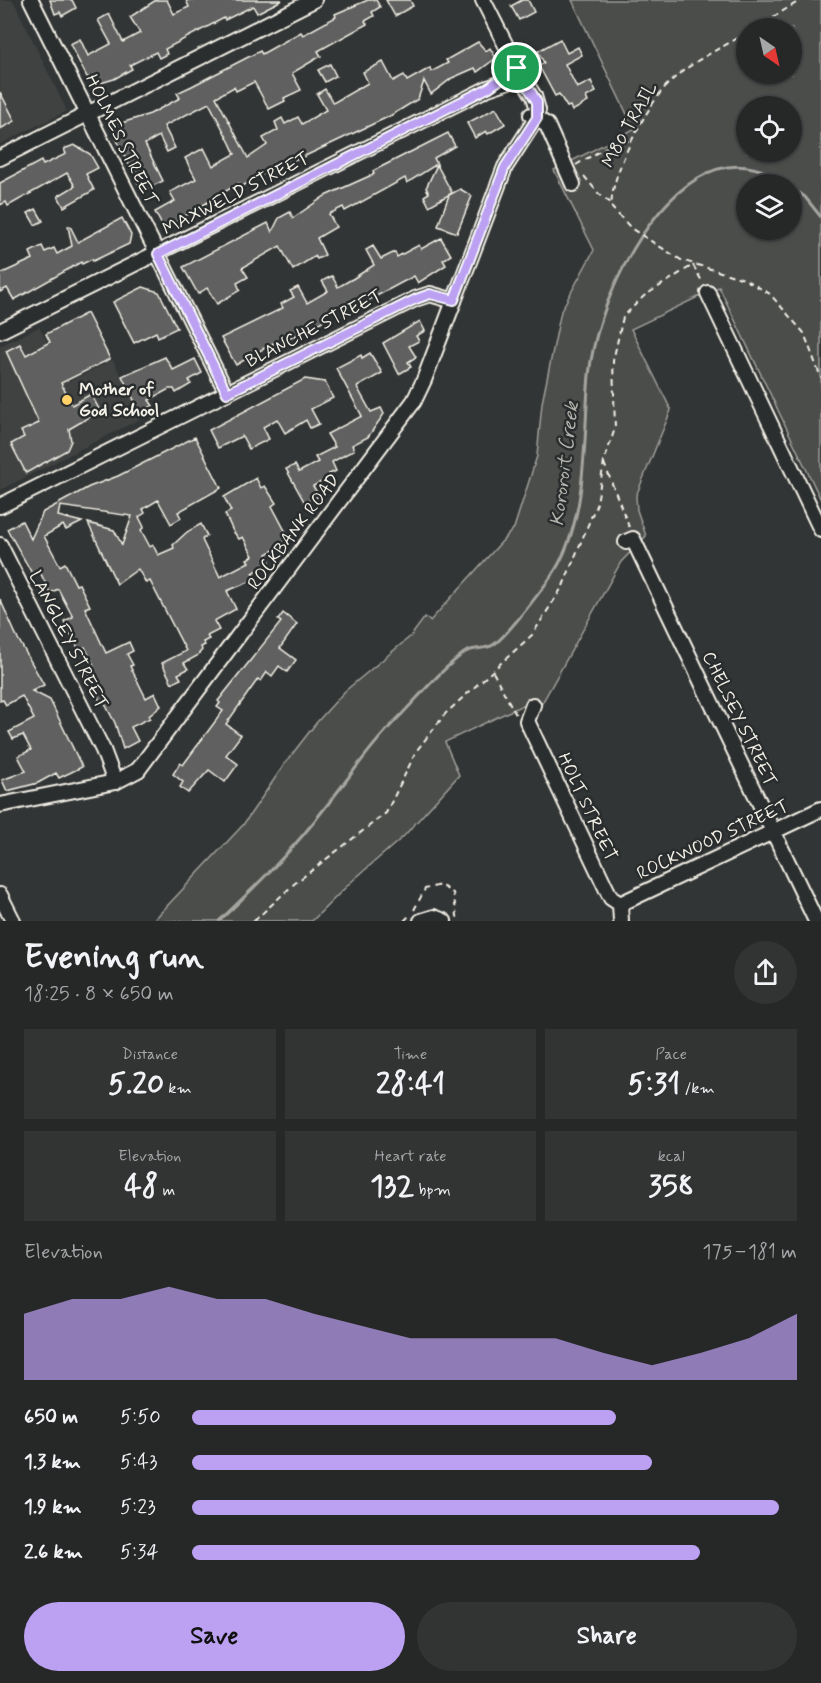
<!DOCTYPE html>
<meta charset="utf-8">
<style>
:root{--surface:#262828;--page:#323434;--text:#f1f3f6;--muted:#a4a6a8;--line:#424445;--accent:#bca0f2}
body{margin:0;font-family:Mynerve,sans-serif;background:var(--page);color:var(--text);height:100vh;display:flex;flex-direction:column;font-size:22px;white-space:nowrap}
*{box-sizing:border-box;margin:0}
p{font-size:20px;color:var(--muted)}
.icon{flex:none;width:33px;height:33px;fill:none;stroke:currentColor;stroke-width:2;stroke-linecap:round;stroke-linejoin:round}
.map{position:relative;height:921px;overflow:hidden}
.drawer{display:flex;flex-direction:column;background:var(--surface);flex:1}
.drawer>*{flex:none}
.needle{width:39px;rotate:146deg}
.controls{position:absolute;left:736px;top:18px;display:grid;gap:12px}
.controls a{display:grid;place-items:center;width:66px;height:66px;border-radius:50%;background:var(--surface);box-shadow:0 2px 4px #0004,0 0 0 2px var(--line);font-size:30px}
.pin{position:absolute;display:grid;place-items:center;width:51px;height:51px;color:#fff;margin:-26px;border:3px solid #fff;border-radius:50%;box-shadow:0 2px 6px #0007}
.round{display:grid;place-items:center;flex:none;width:63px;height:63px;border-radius:32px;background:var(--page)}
.overview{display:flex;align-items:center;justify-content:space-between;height:102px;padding:0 24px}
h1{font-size:33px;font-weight:700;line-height:45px}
.metrics{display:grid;grid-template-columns:repeat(3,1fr);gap:9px;height:102px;padding:6px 24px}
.metrics div{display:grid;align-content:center;border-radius:0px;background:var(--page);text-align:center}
.metrics b{font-size:30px;font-weight:700}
.metrics small{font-size:16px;font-weight:400}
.metrics p{font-size:16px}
.chart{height:168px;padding:12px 24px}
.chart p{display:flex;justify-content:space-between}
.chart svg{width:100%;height:108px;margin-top:6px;fill:var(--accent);opacity:.7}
.action{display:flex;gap:12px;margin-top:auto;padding:12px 24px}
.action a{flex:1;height:69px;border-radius:36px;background:var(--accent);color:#111;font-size:24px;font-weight:700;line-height:69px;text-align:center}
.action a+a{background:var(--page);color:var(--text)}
ul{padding:0 24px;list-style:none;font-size:20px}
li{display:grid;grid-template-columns:96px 72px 1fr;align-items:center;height:45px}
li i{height:15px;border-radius:8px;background:var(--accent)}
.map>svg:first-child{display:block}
.built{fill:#404242}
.green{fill:#4b4d4c;stroke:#a09f9a;stroke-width:1.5;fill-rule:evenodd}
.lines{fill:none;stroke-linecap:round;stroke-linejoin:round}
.stream{stroke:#a6a5a0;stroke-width:3}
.building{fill:#5f605f;stroke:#f4f1e8;stroke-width:1.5}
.minor-casing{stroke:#f4f1e8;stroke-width:18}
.path{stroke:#f4f1e8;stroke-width:2;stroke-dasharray:6 4.5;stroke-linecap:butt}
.minor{stroke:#2a2d2e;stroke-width:14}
.route-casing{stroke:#fff;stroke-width:12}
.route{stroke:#bca0f2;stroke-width:8}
.poi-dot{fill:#ffd166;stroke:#2a2d2e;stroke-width:2}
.labels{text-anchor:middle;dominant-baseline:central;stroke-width:5;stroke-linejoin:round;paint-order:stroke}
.street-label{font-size:18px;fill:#f4f1e8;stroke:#2a2d2e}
.poi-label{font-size:18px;font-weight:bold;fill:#f4f1e8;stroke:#2a2d2e;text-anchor:start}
.water-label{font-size:20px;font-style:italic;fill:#b3b2ac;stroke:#2a2d2e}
</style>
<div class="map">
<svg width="821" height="921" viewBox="0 0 821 921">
<rect width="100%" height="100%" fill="#323535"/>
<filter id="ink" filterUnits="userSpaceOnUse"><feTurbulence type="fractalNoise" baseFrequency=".0167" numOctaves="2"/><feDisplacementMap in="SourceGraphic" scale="12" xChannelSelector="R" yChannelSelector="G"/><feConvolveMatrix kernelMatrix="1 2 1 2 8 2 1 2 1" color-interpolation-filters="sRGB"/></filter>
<g filter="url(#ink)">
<!-- built -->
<g class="built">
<polygon points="0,0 13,0 67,111 0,144"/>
<polygon points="39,327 68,382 113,360 142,418 0,490 0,346"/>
</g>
<!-- green -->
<path class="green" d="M572 0H821V500L719 287 631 329 671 410 636 496 637 510 646 536 621 562 541 705 531 701 445 742 459 775 404 836 351 882 312 921H153L243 825 286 762 317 722 345 691 411 636 425 617 430 621 514 528 537 456 542 403 561 311 594 250 554 170 634 129ZM747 28H792V74H747ZM747 106H792V152H747ZM747 184H792V230H747Z"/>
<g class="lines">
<!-- stream -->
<g class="stream">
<polyline points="792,188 805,197 821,217"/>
<path d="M219 921C256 886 293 850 324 809 350 777 372 743 402 714 422 693 441 670 464 653 472 647 485 650 493 645 506 637 540 592 550 578 589 524 583 439 589 375 596 308 641 213 698 178 729 159 759 164 788 184"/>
</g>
</g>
<!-- building -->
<g class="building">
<polygon points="50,0 72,0 76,8 62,16 60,12 55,14"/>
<polygon points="156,0 167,0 174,14 189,7 186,0 282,0 257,13 253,6 225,20 224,18 165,49 167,54 159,58 156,52 130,65 132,69 114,79 101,83 87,77 70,44 80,39 88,56 111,44 98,20 109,14 123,42 140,33 130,17"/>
<polygon points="368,0 376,0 380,7 372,12 374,16 365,21 367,24 318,51 321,56 292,73 301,90 284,98 285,101 269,109 254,82 236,91 234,87 216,97 248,158 267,145 263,138 278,130 275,122 282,118 285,124 298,117 302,124 326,110 317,94 325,89 333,103 368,83 363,72 383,62 393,81 404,75 407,81 430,68 431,72 448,63 446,60 478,42 486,51 490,48 496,58 477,72 475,68 452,78 431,94 424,81 418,99 390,116 303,157 280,164 241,187 239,183 164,229 155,212 175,201 170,192 196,179 185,158 204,148 213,166 235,154 230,143 209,103 164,126 175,148 167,152 159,136 145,144 163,181 142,191 115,136 119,134 115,125 150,114 180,98 177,93 192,86 260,51 262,54 301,32 303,35 336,17 335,14"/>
<polygon points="386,0 410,0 413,6 395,16"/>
<polygon points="522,0 528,0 534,12 519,20 511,6"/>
<polygon points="560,39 567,53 578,47 582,55 565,64 577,88 591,81 596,92 586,97 588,102 572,111 570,106 567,107 559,94 555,96 539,66 544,63 538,51"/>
<polygon points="330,64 336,76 325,82 318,70"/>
<polygon points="0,92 15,121 0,129"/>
<polygon points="496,108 505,124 488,134 486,131 475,138 467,123"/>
<polygon points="448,133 455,146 434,158 437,164 407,183 405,178 345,211 343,207 329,214 336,227 317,238 325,255 317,259 315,256 293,270 280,246 242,268 248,277 237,283 240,290 217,304 207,288 198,294 183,267 268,223 272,232 279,218 290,212 293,218 325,196 374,174 373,171"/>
<polygon points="74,145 90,154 98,168 86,174 94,190 64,207 58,196 75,186 67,173 8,206 6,202 0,205 0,183 41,161 43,165 66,154 64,149"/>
<polygon points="437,165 452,193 429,206 424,196 429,193 426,188"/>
<polygon points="460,189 472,196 457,233 438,226 449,195"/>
<polygon points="36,209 43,221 35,225 28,213"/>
<polygon points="122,218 131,235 129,244 93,261 92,259 82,264 81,262 14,300 7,288 0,292 0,274 33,259 30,252 42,246 45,252 54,248 57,254 72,246 68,226 70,226 78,242"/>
<polygon points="441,238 451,255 443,260 446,265 418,283 414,276 356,307 354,303 347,308 345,304 325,313 327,317 318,324 275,346 273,343 236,365 221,338 283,308 281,304 294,297 290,291 298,287 307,303 328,291 322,281 332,276 338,287 354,278 374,265 366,250 373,246 381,259 395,252 397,257 419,245 421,249"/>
<polygon points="143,287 159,292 177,328 158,337 156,332 134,343 113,302"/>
<polygon points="87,313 110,359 61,383 72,405 91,394 100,411 69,429 71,441 67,450 26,473 11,444 24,437 21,431 39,423 6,351 20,344 26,355 50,342 46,334"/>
<polygon points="420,321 425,331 416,336 419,341 409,346 416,357 408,362 411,367 399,374 383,343"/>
<polygon points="370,353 382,373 357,387 371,412 381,408 384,414 368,437 352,445 354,450 332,462 336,471 329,474 331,477 313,486 319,496 305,503 286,469 295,465 299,472 318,462 315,457 335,447 327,434 362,416 336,368 361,355 362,358"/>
<polygon points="165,357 173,370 195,359 202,373 189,380 191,384 176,393 174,389 169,389 149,400 153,406 140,412 122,376"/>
<polygon points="305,379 325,382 333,398 311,409 319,424 310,428 306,420 285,433 277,419 263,427 269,439 249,449 242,436 218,448 209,430"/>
<polygon points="195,437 221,488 178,512 181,518 171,524 158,500 143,509 145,513 139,517 144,527 141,530 150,547 153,545 158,555 174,548 173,545 187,532 201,524 207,536 202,539 203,542 220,577 249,562 247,559 253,556 243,537 239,539 233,531 225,514 231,511 224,497 256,478 261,488 265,486 276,503 272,506 290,540 267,554 270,562 253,573 256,579 227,591 236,609 214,621 219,630 207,636 209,639 203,642 205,645 201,647 202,650 197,656 184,663 188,669 178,674 181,679 172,683 162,663 186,651 150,581 146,583 138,569 117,584 88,523 114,530 122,545 132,516 60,506 58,516 82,522 66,530 63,525 44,536 60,566 65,563 76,585 79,584 90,606 85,608 106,653 129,642 133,651 127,654 133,665 130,666 146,698 155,693 161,706 149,716 150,718 131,727 138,741 123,749 115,723 104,702 101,704 87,670 94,666 85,647 79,650 64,621 73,617 58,589 50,593 40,572 33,575 7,529 22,521 31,539 43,512 89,487 118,476"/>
<polygon points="0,599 17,637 44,685 32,691 50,700 82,767 59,778 56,773 38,783 7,791 2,780 26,771 18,756 31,750 23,735 13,739 9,732 34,719 22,696 6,705 3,700 0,701"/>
<polygon points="283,613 297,624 280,648 296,660 287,672 279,666 272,676 267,672 261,681 258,679 226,724 241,735 226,755 238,764 225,782 209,770 188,793 180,787 183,782 173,774 180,763 183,765 223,711 217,707 220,703 218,701 281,622 278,620"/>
</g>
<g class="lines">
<!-- minor casing -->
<g class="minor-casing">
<g id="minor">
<polyline points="31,0 227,393"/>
<polyline points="531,115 547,125 573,184"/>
<polyline points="0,158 314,0"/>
<polyline points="708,293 821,530"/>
<polyline points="0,331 488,88 521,77"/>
<polyline points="0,506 415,299 430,294 454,301"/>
<polyline points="626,542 633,539 816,921"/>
<polyline points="0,545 103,750 115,782"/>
<polyline points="533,705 527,721 606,888 611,898 620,904 621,921"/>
<polyline points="0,805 115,782 138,770 414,401 424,380 505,167 534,122 538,110 534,96 523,79 483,0"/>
<polyline points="0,895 13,921"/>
<polyline points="620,904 821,809"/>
<polyline points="421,921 434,917 444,921"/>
</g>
</g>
<!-- path -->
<g class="path">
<polyline points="755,28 801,0"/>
<path d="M747 33C721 48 690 62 669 83 648 103 607 180 612 208L632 229 681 260 744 279 770 294 804 333 821 378"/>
<polyline points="576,165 612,144 633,140"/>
<polyline points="584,176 599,194 611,203"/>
<polyline points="693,265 703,283"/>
<polyline points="604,463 629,527"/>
<polyline points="493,672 516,715"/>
<polyline points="414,910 425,889 440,885 453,893 458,921"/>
<polyline points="254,921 294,884 386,813 417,750 446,713 532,635 563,586 597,503 604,462 615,428 613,361 623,317 644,296 693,265"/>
<polyline points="404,921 410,915"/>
</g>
<!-- minor -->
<use href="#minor" class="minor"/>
</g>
</g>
<g class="lines" filter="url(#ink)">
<!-- route casing -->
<g class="route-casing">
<polygon id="route" points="517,68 537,102 537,118 505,167 454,300 430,294 416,299 227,393 158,254 488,88"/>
</g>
<!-- route -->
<use href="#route" class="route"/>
</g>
<!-- markers -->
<circle class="poi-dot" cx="67" cy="400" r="6"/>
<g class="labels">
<!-- street labels -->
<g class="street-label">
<text transform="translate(630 125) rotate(-61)">M80 TRAIL</text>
<text transform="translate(121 140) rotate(64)">HOLMES STREET</text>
<text transform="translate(236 194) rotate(-27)">MAXWELD STREET</text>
<text transform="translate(314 329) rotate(-27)">BLANCHE STREET</text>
<text transform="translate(294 532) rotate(-53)">ROCKBANK ROAD</text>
<text transform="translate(68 640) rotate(63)">LANGLEY STREET</text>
<text transform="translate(739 719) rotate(64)">CHELSEY STREET</text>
<text transform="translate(587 807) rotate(65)">HOLT STREET</text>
<text transform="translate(713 840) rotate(-25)">ROCKWOOD STREET</text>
</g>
<!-- poi labels -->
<g class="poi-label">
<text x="79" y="390">Mother of<tspan x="79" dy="21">God School</tspan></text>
</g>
<!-- water labels -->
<g class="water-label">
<text transform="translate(565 464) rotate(-83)">Kororoit Creek</text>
</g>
</g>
</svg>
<div class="controls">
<a><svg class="needle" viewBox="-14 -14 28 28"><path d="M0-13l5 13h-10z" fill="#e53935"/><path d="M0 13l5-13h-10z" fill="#a4a6a8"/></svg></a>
<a><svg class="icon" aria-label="locate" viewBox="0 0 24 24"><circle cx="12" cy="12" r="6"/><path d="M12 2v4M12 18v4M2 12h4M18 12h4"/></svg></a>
<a><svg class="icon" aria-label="layers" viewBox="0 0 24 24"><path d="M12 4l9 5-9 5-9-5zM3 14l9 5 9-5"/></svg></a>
</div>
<div class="pin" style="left:517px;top:68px;background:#1e9e55"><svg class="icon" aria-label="arrive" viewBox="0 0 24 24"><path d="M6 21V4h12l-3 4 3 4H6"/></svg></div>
</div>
<section class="drawer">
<div class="overview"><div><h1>Evening run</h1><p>18:25 · 8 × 650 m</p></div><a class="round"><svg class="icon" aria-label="share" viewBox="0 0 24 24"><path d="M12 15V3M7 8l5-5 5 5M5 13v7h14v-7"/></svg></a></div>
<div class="metrics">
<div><p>Distance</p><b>5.20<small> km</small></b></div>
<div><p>Time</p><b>28:41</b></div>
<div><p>Pace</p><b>5:31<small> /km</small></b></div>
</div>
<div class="metrics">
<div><p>Elevation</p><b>48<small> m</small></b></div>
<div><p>Heart rate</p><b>132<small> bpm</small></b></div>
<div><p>kcal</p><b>358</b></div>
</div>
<div class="chart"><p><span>Elevation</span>175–181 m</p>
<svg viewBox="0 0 160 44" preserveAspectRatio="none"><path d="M0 44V17L10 11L20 11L30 6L40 11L50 11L60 17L70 22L80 27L90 27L100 27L110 27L120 33L130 38L140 33L150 27L160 17V44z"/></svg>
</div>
<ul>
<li><b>650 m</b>5:50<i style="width:70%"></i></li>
<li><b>1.3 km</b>5:43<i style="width:76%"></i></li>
<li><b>1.9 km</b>5:23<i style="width:97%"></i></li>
<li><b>2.6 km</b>5:34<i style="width:84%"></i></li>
</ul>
<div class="action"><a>Save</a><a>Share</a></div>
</section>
